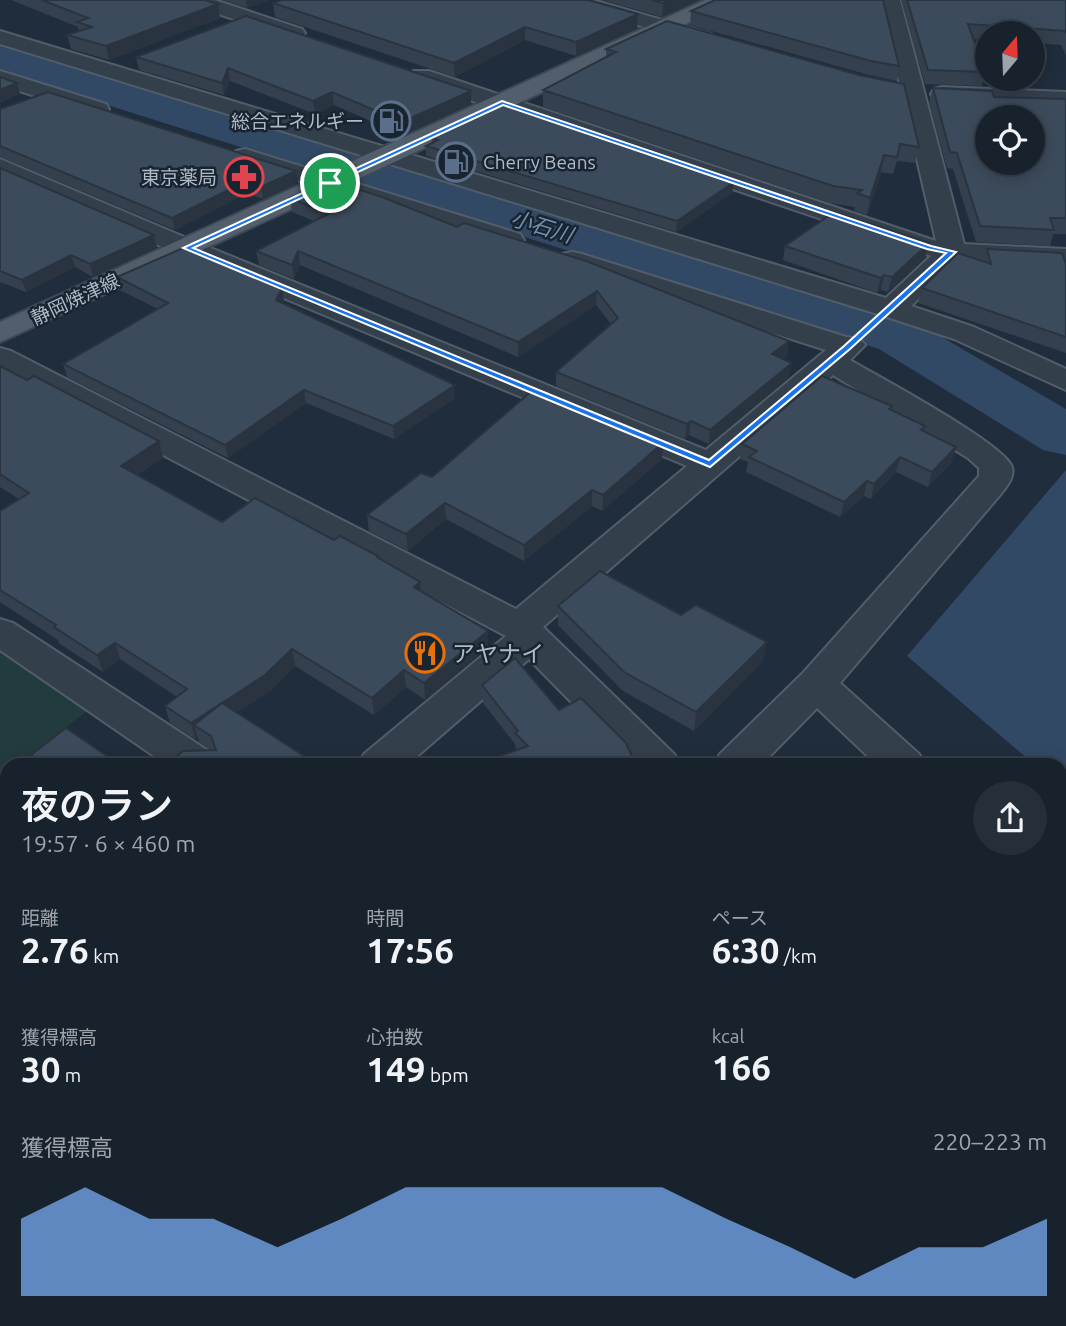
<!DOCTYPE html>
<html lang="ja">
<meta charset="utf-8">
<style>
:root{--surface:#18222d;--page:#252f39;--text:#f1f3f6;--muted:#9fa4aa;--line:#363f49;--accent:#7db4ff}
body{margin:0;font-family:Ubuntu,"Noto Sans JP",sans-serif;background:var(--page);color:var(--text);height:100vh;display:flex;flex-direction:column;font-size:26px;white-space:nowrap}
*{box-sizing:border-box;margin:0}
p{font-size:23px;color:var(--muted)}
.icon{flex:none;width:38px;height:38px;fill:none;stroke:currentColor;stroke-width:2;stroke-linecap:round;stroke-linejoin:round}
.map{position:relative;flex:1;overflow:hidden}
.sheet{position:absolute;left:0px;top:758px;width:1068px;height:569px;display:flex;flex-direction:column;background:var(--surface);border-radius:21px 21px 0 0;box-shadow:0 4px 18px #0003,0 0 0 2px var(--line)}
.sheet>*{flex:none}
.needle{width:46px;rotate:19deg}
.buttons{position:absolute;left:975px;top:21px;display:grid;gap:14px}
.buttons a{display:grid;place-items:center;width:70px;height:70px;border-radius:50%;background:var(--surface);box-shadow:0 4px 18px #0003,0 0 0 2px var(--line);font-size:35px}
.pin{position:absolute;display:grid;place-items:center;width:60px;height:60px;color:#fff;margin:-30px;border:4px solid #fff;border-radius:50%;box-shadow:0 2px 7px #0007}
.round{display:grid;place-items:center;flex:none;width:74px;height:74px;border-radius:37px;background:var(--page)}
.overview{display:flex;align-items:center;justify-content:space-between;height:119px;padding:0 21px}
h1{font-size:38px;font-weight:600;line-height:52px}
.stats{display:grid;grid-template-columns:repeat(3,1fr);gap:10px;height:119px;padding:7px 21px}
.stats div{display:grid;align-content:center}
.stats b{font-size:35px;font-weight:600}
.stats small{font-size:19px;font-weight:400}
.stats p{font-size:19px}
.chart{height:196px;padding:14px 21px}
.chart p{display:flex;justify-content:space-between}
.chart svg{width:100%;height:126px;margin-top:7px;fill:var(--accent);opacity:.7}
.map>svg:first-child{display:block}
.green{fill:#223b3d}
.water{fill:#324965}
.lines{fill:none;stroke-linecap:round;stroke-linejoin:round}
.river{fill:#324965;fill-rule:evenodd}
.minor-casing{stroke:#525d6a;stroke-width:4}
.major-casing{stroke:#3d4855;stroke-width:4}
.minor{fill:#343f4c;fill-rule:evenodd}
.major{fill:#525e6c;fill-rule:evenodd}
.wall{fill:#34404e}
.shaded-wall{fill:#2a3440}
.building{fill:#3c4b5b;stroke:#2a3440;stroke-width:2;fill-rule:evenodd}
.route{fill:#1a73e8;stroke:#fff;stroke-width:2;fill-rule:evenodd}
.labels{text-anchor:middle;dominant-baseline:central;stroke-width:5;stroke-linejoin:round;paint-order:stroke}
.far-poi-label{font-size:19px;fill:#afbac8;stroke:#192431;text-anchor:end}
.far-street-label{font-size:19px;fill:#afbac8;stroke:#192431}
.far-water-label{font-size:21px;font-style:italic;fill:#7491b2;stroke:#192431}
.poi-label{font-size:23px;fill:#afbac8;stroke:#192431;text-anchor:start}
</style>
<div class="map">
<svg width="1066" height="1326" viewBox="0 0 1066 1326">
<rect width="100%" height="100%" fill="#202d3c"/>
<!-- green -->
<polygon class="green" points="0,642 33,676 50,681 93,707 46,742 22,765 7,765 7,778 0,785"/>
<!-- water -->
<polygon class="water" points="1066,470 1066,791 1061,786 1060,765 1035,765 907,656"/>
<g class="lines">
<!-- river -->
<polygon class="river" points="0,44 921,325 1066,409 1066,455 1043,450 879,349 0,71"/>
<!-- minor casing -->
<g class="minor-casing">
<g id="minor">
<polygon points="185,0 215,0 302,29 305,33 302,37 288,37 188,4"/>
<polygon points="561,0 593,0 711,34 714,38 711,42 704,44 564,4"/>
<polygon points="880,0 900,0 964,244 1066,249 1066,265 959,260 911,306 974,327 1066,369 1066,390 954,339 881,315 0,44 0,31 886,298 931,256 413,81 410,76 413,71 429,71 936,241"/>
<polygon points="0,71 106,104 109,109 106,114 98,116 0,85"/>
<polygon points="942,87 1066,92 1066,106 934,99 931,94 934,89"/>
<polygon points="245,149 520,234 524,240 520,246 511,248 502,246 236,161 233,156 236,151"/>
<path d="M0 159 196 242 706 450 826 350 562 266 558 260 562 254 572 252 582 254 846 337 860 339 865 345 850 360C877 376 1005 444 1012 467 1015 478 1006 487 1000 495L840 683 919 754 925 765H877L817 708 761 765H714L720 754 802 674 979 476V468L968 458 833 375 543 627 674 754 680 765H633L529 659 407 765H358L364 754 506 636 0 369V348L11 351 516 609 687 466 178 254 0 175Z"/>
<polygon points="0,619 13,623 213,754 219,765 167,765 0,650"/>
<polygon points="1060,888 1066,890 1066,931 1060,929"/>
<polygon points="7,1061 7,1112 0,1115 0,1064"/>
<polygon points="914,1320 970,1320 973,1326 915,1326"/>
</g>
</g>
<!-- major casing -->
<g class="major-casing">
<polygon id="major" points="705,0 731,0 728,4 399,160 0,342 0,322"/>
</g>
<!-- minor -->
<use href="#minor" class="minor"/>
<!-- major -->
<use href="#major" class="major"/>
</g>
<!-- wall -->
<g class="wall">
<polygon points="11,0 205,0 220,18 109,60 71,49 67,35 79,31 78,27"/>
<polygon points="223,0 269,0 247,8"/>
<polygon points="603,0 699,0 662,17"/>
<polygon points="901,0 1066,0 1066,55 1061,45 1032,43 1032,33 987,33 987,40 973,39 985,72 982,86 925,84"/>
<polygon points="273,3 637,28 576,56 525,40 455,77 275,17"/>
<polygon points="691,11 899,66 897,81 869,75 690,25"/>
<polygon points="606,49 919,147 915,163 897,161 893,174 881,172 867,215 854,211 855,207 830,203 543,107 543,90 606,58"/>
<polygon points="136,57 471,91 471,104 403,135 334,105 315,114 230,81 224,95 139,70"/>
<polygon points="933,88 994,97 1066,99 1066,234 1053,234 1050,246 976,242 953,169 947,168 929,103"/>
<polygon points="0,109 296,171 298,183 263,199 248,193 175,230 0,157"/>
<polygon points="431,137 732,193 676,232 426,156 426,146 432,143"/>
<polygon points="0,168 157,247 93,277 75,267 26,292 0,282"/>
<polygon points="290,198 457,227 787,356 783,359 789,377 709,444 689,435 685,439 556,386 556,372 611,324 596,305 518,357 300,265 294,279 259,265 256,251 314,221 292,212"/>
<polygon points="785,246 925,258 888,292 881,290 877,293 783,260"/>
<polygon points="987,249 1066,264 1066,353 918,303 922,288 984,262"/>
<polygon points="117,277 284,301 283,303 455,398 394,439 306,403 228,458 67,377 63,364 158,309 120,290"/>
<polygon points="0,366 159,441 163,458 137,475 222,522 334,540 379,558 420,582 421,591 488,647 425,700 406,687 374,715 295,666 269,692 237,712 318,765 211,750 199,742 198,738 195,739 170,723 165,706 177,697 120,659 103,672 60,644 58,640 0,602 0,511 19,499 0,487"/>
<polygon points="891,410 925,426 924,431 952,462 928,487 896,472 871,499 864,496 840,517 746,472 748,462 740,459 742,444"/>
<polygon points="664,442 662,459 602,511 592,506 524,561 446,519 408,551 369,531 367,515 432,477"/>
<polygon points="558,606 763,661 694,731 623,691 558,625"/>
<polygon points="482,685 559,710 636,765 516,750 515,744 483,703"/>
<polygon points="7,777 7,944 0,937 0,823 6,819 0,814 0,782"/>
</g>
<!-- shaded-wall -->
<g class="shaded-wall">
<polygon points="246,0 269,0 247,8"/>
<polygon points="670,0 699,0 662,17 663,3"/>
<polygon points="218,4 220,18 109,60 106,46"/>
<polygon points="638,14 637,28 576,56 576,42"/>
<polygon points="525,27 525,40 455,77 454,63"/>
<polygon points="228,68 230,81 224,95 222,83"/>
<polygon points="17,83 20,94 0,103 0,90"/>
<polygon points="471,91 471,104 403,135 402,122"/>
<polygon points="332,92 334,105 315,114 313,101"/>
<polygon points="884,155 881,172 867,215 870,198"/>
<polygon points="296,171 298,183 263,199 261,187"/>
<polygon points="246,181 248,193 175,230 172,218"/>
<polygon points="734,182 732,193 676,232 677,221"/>
<polygon points="154,235 157,247 93,277 90,264"/>
<polygon points="929,243 925,258 888,292 892,277"/>
<polygon points="298,251 300,265 294,279 292,265"/>
<polygon points="71,255 75,267 26,292 22,280"/>
<polygon points="884,275 881,290 877,293 881,278"/>
<polygon points="282,288 284,301 278,313 276,300"/>
<polygon points="597,291 596,305 518,357 518,342"/>
<polygon points="789,341 787,356 770,368 772,354"/>
<polygon points="792,363 789,377 709,444 710,430"/>
<polygon points="455,385 455,398 394,439 393,426"/>
<polygon points="304,390 306,403 228,458 225,445"/>
<polygon points="691,421 689,435 685,439 687,424"/>
<polygon points="159,441 163,458 125,482 121,466"/>
<polygon points="664,442 662,459 602,511 603,495"/>
<polygon points="956,447 952,462 928,487 932,472"/>
<polygon points="900,457 896,472 871,499 874,484"/>
<polygon points="867,481 864,496 840,517 844,502"/>
<polygon points="592,490 592,506 524,561 524,545"/>
<polygon points="445,503 446,519 408,551 406,534"/>
<polygon points="420,582 421,598 414,587"/>
<polygon points="488,631 488,647 425,700 424,683"/>
<polygon points="767,642 763,661 694,731 696,712"/>
<polygon points="115,643 120,659 103,672 97,655"/>
<polygon points="292,649 295,666 269,692 206,732 194,725 198,738 195,739 191,723"/>
<polygon points="404,670 406,687 374,715 372,698"/>
<polygon points="7,1225 7,1248 0,1254 0,1231"/>
<polygon points="167,1320 183,1320 178,1326 162,1326"/>
</g>
<!-- building -->
<g class="building">
<polygon points="42,0 205,0 218,4 106,46 67,35 92,27 77,22 88,18"/>
<polygon points="282,0 588,0 638,14 576,42 525,27 454,63 273,3"/>
<polygon points="651,0 670,0 663,3"/>
<polygon points="715,0 883,0 899,66 871,61 691,11"/>
<polygon points="907,0 1066,0 1066,33 1065,31 968,24 985,72 928,70"/>
<polygon points="246,16 471,91 402,122 332,92 313,101 228,68 222,83 136,57"/>
<polygon points="667,21 859,75 904,84 919,147 900,144 897,157 884,155 870,198 857,193 862,190 833,186 543,90 616,52 606,49"/>
<polygon points="0,77 17,83 0,90"/>
<path d="M933 88 992 91 994 97 1066 99V218H1050L1054 230 980 226 957 153 950 152ZM987 117H1032V163H987Z"/>
<polygon points="48,92 296,171 261,187 246,181 172,218 0,146 0,109"/>
<polygon points="501,104 734,182 677,221 426,146 438,140 431,137"/>
<polygon points="0,168 154,235 90,264 71,255 22,280 0,271"/>
<polygon points="330,180 382,197 457,227 464,223 586,261 789,341 772,354 792,363 710,430 691,421 687,424 556,372 618,318 597,291 518,342 298,251 292,265 256,251 328,214 290,198"/>
<polygon points="834,212 929,243 892,277 884,275 881,278 785,246"/>
<polygon points="183,248 282,288 276,300 455,385 393,426 304,390 225,445 63,364 168,303 117,277"/>
<polygon points="987,249 1062,253 1066,264 1066,337 922,288 958,253 991,264"/>
<polygon points="0,366 27,380 34,376 159,441 121,466 222,522 255,498 334,540 340,536 378,556 377,557 420,582 414,587 488,631 424,683 404,670 372,698 292,649 265,675 191,723 165,706 187,689 115,643 97,655 54,627 56,625 0,590 0,511 29,493 0,474"/>
<polygon points="822,376 892,406 889,409 925,426 921,430 956,447 932,472 900,457 874,484 867,481 844,502 749,457 757,451 742,444"/>
<polygon points="534,389 664,442 603,495 592,490 524,545 445,503 406,534 367,515 421,473 432,477"/>
<polygon points="600,571 681,615 696,605 767,642 696,712 624,672 558,606"/>
<polygon points="515,658 559,710 581,698 626,743 636,765 475,765 528,746 515,733 518,731 482,685"/>
<polygon points="222,703 318,765 166,765 183,751 216,750 211,736 194,725"/>
<polygon points="66,728 120,765 23,765 34,757 31,755"/>
<polygon points="7,777 7,808 0,803 0,782"/>
<polygon points="7,818 7,937 0,930 0,823"/>
<polygon points="7,1074 7,1085 1,1079"/>
<polygon points="7,1089 7,1225 0,1231 0,1098"/>
<polygon points="0,1269 7,1273 7,1320 167,1320 162,1326 156,1325 155,1326 0,1326"/>
<polygon points="339,1320 354,1320 361,1326 334,1326"/>
<polygon points="383,1320 536,1320 535,1326 381,1326"/>
<polygon points="640,1320 671,1320 674,1326 622,1326"/>
</g>
<!-- route -->
<path class="route" d="M502 101 931 246 956 252 850 349 710 467 183 248ZM503 105 927 249 946 253 844 346 709 460 193 248Z"/>
<!-- icons -->
<defs>
<g id="fuel-ring" transform="scale(2.0125)"><circle r="9.5" fill="#192431" stroke="#5c6f8a" stroke-width="1.5"/><path d="M-5.5-6h7V0h2V4h1.3V-2.5L3-4.5l.8-.8L6-3V5H2.5V1h-1V6h-7ZM-4.2-4.7v3.2H.2V-4.7Z" fill="#5c6f8a"/></g>
<g id="pharmacy-ring" transform="scale(2.0125)"><circle r="9.5" fill="#192431" stroke="#e0444e" stroke-width="1.5"/><path d="M-2-6h4v4h4v4h-4v4h-4v-4h-4v-4h4Z" fill="#e0444e"/></g>
<g id="restaurant-ring" transform="scale(2.0125)"><circle r="9.5" fill="#192431" stroke="#e8710a" stroke-width="1.5"/><path d="M-5-6h1v4h1v-4h1v4h1v-4h1v5L-1.5 .5V6h-2V.5L-5-1ZM5-6V6H3V1.5H1.5Q1.5-4 5-6Z" fill="#e8710a"/></g>
</defs>
<g fill-rule="evenodd">
<use href="#fuel-ring" x="391" y="121"/>
<use href="#fuel-ring" x="456" y="162"/>
<use href="#pharmacy-ring" x="244" y="177"/>
<use href="#restaurant-ring" x="425" y="653"/>
</g>
<g class="labels">
<!-- far-poi labels -->
<g class="far-poi-label">
<text x="364" y="121">総合エネルギー</text>
<text x="483" y="162" text-anchor="start">Cherry Beans</text>
<text x="217" y="177">東京薬局</text>
</g>
<!-- far-street labels -->
<g class="far-street-label">
<text transform="translate(75 299) rotate(-25)">静岡焼津線</text>
</g>
<!-- far-water labels -->
<g class="far-water-label">
<text transform="translate(542 226) rotate(17)">小石川</text>
</g>
<!-- poi labels -->
<g class="poi-label">
<text x="452" y="653">アヤナイ</text>
</g>
</g>
</svg>
<div class="buttons">
<a><svg class="needle" viewBox="-14 -14 28 28"><path d="M0-13l5 13h-10z" fill="#e53935"/><path d="M0 13l5-13h-10z" fill="#9fa4aa"/></svg></a>
<a><svg class="icon" aria-label="locate" viewBox="0 0 24 24"><circle cx="12" cy="12" r="6"/><path d="M12 2v4M12 18v4M2 12h4M18 12h4"/></svg></a>
</div>
<div class="pin" style="left:330px;top:183px;background:#1e9e55"><svg class="icon" aria-label="arrive" viewBox="0 0 24 24"><path d="M6 21V4h12l-3 4 3 4H6"/></svg></div>
<section class="sheet">
<div class="overview"><div><h1>夜のラン</h1><p>19:57 · 6 × 460 m</p></div><a class="round"><svg class="icon" aria-label="share" viewBox="0 0 24 24"><path d="M12 15V3M7 8l5-5 5 5M5 13v7h14v-7"/></svg></a></div>
<div class="stats">
<div><p>距離</p><b>2.76<small> km</small></b></div>
<div><p>時間</p><b>17:56</b></div>
<div><p>ペース</p><b>6:30<small> /km</small></b></div>
</div>
<div class="stats">
<div><p>獲得標高</p><b>30<small> m</small></b></div>
<div><p>心拍数</p><b>149<small> bpm</small></b></div>
<div><p>kcal</p><b>166</b></div>
</div>
<div class="chart"><p><span>獲得標高</span>220–223 m</p>
<svg viewBox="0 0 160 44" preserveAspectRatio="none"><path d="M0 44V17L10 6L20 17L30 17L40 27L50 17L60 6L70 6L80 6L90 6L100 6L110 17L120 27L130 38L140 27L150 27L160 17V44z"/></svg>
</div>
</section>
</div>
